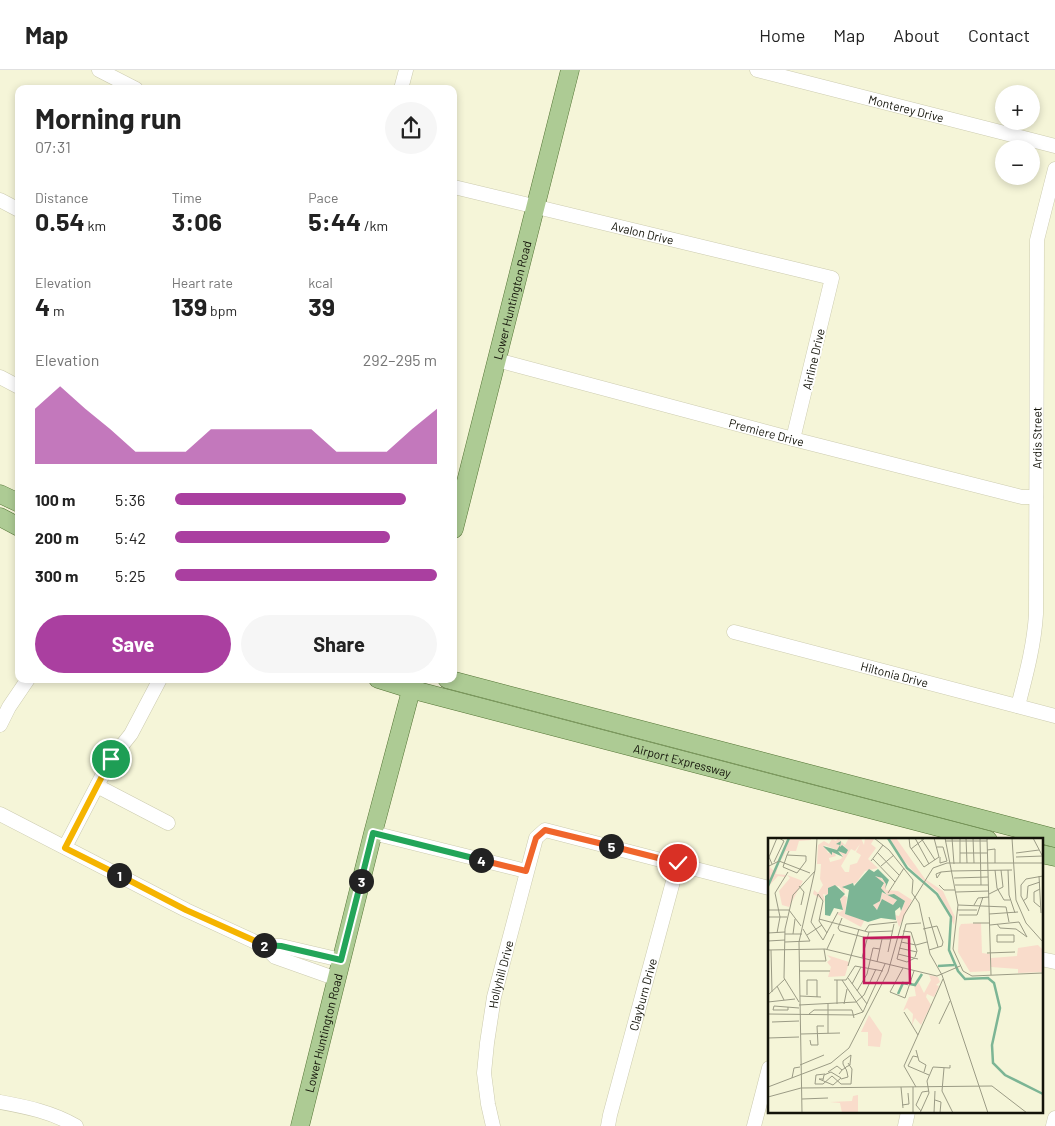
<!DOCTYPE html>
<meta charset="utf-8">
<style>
:root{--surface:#fff;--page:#f6f6f6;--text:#222;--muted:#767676;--line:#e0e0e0;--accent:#aa3fa0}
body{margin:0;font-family:Barlow,sans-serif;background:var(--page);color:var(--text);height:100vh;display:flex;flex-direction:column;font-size:19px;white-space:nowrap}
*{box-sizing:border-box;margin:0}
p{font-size:16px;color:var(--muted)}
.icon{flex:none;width:28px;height:28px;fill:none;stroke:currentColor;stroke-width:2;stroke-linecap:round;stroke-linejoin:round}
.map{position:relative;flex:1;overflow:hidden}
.drawer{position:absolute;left:15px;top:15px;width:442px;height:598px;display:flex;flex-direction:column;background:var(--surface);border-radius:10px;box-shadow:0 2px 8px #0003}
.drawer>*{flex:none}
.fabs{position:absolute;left:995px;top:15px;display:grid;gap:10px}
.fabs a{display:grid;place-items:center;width:45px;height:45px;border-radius:50%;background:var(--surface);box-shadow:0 2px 8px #0003;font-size:25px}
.pin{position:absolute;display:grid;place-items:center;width:42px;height:42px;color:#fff;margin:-21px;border:2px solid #fff;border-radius:50%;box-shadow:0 1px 5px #0007}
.km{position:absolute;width:25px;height:25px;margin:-12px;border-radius:50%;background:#222;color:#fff;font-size:14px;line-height:25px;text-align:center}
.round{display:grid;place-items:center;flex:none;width:52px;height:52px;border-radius:26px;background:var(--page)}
.summary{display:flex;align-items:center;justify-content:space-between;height:85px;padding:0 20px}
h1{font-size:28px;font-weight:700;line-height:38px}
.metrics{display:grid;grid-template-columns:repeat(3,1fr);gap:8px;height:85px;padding:5px 20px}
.metrics div{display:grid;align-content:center}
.metrics b{font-size:25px;font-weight:700}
.metrics small{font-size:14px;font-weight:400}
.metrics p{font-size:14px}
.chart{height:140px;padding:10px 20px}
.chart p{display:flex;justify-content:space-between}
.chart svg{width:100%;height:90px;margin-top:5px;fill:var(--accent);opacity:.7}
.button{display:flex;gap:10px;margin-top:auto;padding:10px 20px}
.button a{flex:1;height:58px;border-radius:30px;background:var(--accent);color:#fff;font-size:20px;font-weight:700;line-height:58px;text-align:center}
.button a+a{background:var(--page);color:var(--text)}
ul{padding:0 20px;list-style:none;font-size:16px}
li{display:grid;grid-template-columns:80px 60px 1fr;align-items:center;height:38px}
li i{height:12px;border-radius:6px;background:var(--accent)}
header{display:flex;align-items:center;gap:30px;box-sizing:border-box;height:70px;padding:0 25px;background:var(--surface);border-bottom:1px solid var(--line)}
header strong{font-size:24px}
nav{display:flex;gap:28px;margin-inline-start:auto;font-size:18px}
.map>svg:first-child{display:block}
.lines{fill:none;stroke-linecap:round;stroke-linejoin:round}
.minor-casing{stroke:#cccbaf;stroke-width:15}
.major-casing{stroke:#547435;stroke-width:19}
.minor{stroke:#fff;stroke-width:14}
.major{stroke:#adcb94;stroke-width:18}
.split-1-casing{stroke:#fff;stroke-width:10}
.split-2-casing{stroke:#fff;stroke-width:10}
.split-3-casing{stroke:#fff;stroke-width:10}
.split-4-casing{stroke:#fff;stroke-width:10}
.split-5-casing{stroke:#fff;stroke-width:10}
.split-6-casing{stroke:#fff;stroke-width:10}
.split-1{stroke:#f5b400;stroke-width:6}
.split-2{stroke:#f5b400;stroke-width:6}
.split-3{stroke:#22a559;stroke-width:6}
.split-4{stroke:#22a559;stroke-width:6}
.split-5{stroke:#f0652b;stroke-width:6}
.split-6{stroke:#f0652b;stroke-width:6}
.labels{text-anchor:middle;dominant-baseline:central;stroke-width:4;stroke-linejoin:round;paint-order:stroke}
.street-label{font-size:12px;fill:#131309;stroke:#fff}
.inset-river{fill:none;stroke:#7cb595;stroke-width:2.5}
.inset-road{fill:none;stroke:#9b9b85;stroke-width:1}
.view{fill:#c2185b;fill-opacity:0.15;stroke:#c2185b;stroke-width:2.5}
.inset-edge{fill:none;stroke:#131309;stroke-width:2.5}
</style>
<header>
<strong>Map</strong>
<nav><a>Home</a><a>Map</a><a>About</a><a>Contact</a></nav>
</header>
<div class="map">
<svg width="1055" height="1056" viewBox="0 0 1055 1056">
<rect width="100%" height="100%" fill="#f5f5d8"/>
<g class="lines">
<!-- minor casing -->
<g class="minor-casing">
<g id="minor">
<polyline points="99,0 136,19"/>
<path id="s1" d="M757 0 1055 76"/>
<polyline points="401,19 406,0"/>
<path id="s2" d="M454 117 832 208 793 369"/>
<polyline points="0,130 19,140"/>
<path id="s3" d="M497 290 793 369 1022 427H1036"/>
<polyline points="0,307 19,317"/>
<path id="s4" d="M734 562 1055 646"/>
<path id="s5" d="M1018 636C1026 605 1034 576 1036 544L1037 170 1055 99"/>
<polyline points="0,655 9,637 28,609"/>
<polyline points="97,716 168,753"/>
<polyline points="0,744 186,840 264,876 275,887 337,909"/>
<polyline points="373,763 526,801"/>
<polyline points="65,777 111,689 131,664 160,609"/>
<polyline points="264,876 281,876 341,890"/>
<polyline points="1041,889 1055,892"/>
<path d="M0 1032C27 1037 52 1042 76 1056"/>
<path id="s6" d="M493 1056 488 1034 484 1003 487 973 494 927 536 768 545 760 769 818"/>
<path id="s7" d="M608 1056 610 1045 678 793"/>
<polyline points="754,1056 769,998"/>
<polyline points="905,1056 908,1042"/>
<polyline points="1053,1056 1055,1048"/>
</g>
</g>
<!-- major casing -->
<g class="major-casing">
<g id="major">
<polyline points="0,424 19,433"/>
<polyline points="0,447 19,457"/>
<path id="s8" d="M454 459 570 0"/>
<path id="s9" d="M378 609 410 619 988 770"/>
<polyline points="447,609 1055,768"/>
<polyline points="1041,784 1055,787"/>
<path id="s10" d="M300 1056 373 763 414 609"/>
</g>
</g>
<!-- minor -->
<use href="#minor" class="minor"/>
<!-- major -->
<use href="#major" class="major"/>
</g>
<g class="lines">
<!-- split-1 casing -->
<g class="split-1-casing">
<polyline id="split-1" points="111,689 65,778 119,805"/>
</g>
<!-- split-2 casing -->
<g class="split-2-casing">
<polyline id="split-2" points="119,805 186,840 264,875"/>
</g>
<!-- split-3 casing -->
<g class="split-3-casing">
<polyline id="split-3" points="264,875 281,876 341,890 361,811"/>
</g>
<!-- split-4 casing -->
<g class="split-4-casing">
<polyline id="split-4" points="361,811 373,763 481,790"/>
</g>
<!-- split-5 casing -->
<g class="split-5-casing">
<polyline id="split-5" points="481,790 526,801 536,768 545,760 611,776"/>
</g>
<!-- split-6 casing -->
<g class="split-6-casing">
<polyline id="split-6" points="611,776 678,793"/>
</g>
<!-- split-1 -->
<use href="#split-1" class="split-1"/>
<!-- split-2 -->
<use href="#split-2" class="split-2"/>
<!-- split-3 -->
<use href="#split-3" class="split-3"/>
<!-- split-4 -->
<use href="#split-4" class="split-4"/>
<!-- split-5 -->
<use href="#split-5" class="split-5"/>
<!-- split-6 -->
<use href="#split-6" class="split-6"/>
</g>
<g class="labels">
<!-- street labels -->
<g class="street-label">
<text stroke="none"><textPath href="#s1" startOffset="154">Monterey Drive</textPath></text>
<text stroke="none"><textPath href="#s2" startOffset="194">Avalon Drive</textPath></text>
<text stroke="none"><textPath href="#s8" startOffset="236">Lower Huntington Road</textPath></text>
<text transform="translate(813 289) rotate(-77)">Airline Drive</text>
<text stroke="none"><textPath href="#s3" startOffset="279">Premiere Drive</textPath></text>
<text stroke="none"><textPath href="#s5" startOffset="270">Ardis Street</textPath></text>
<text stroke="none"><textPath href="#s4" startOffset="166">Hiltonia Drive</textPath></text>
<text stroke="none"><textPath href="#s9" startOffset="315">Airport Expressway</textPath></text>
<text stroke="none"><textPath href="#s6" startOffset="154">Hollyhill Drive</textPath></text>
<text stroke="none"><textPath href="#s7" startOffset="136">Clayburn Drive</textPath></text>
<text stroke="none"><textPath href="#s10" startOffset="96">Lower Huntington Road</textPath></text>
</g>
</g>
<!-- overview -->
<g transform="translate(768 768)">
<rect width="275" height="275" fill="#f5f5d8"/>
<path d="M19 0H43V2L31 3 28 13H18L13 23ZM70 0 77 7 81 0H93L96 7 97 0 106 1 103 6 108 10 100 21 110 30 97 33 88 45 76 48 77 56 71 48 60 50 63 58 55 56 57 63 45 56 46 52 50 55 55 47 52 41 53 26H49L50 7 56 3 61 6 64 1 68 3ZM92 6 88 14 93 17 89 25 82 27 81 34H77L73 28 83 11 87 13ZM56 7 69 12 75 7 80 12H70L75 18 73 21 62 24 61 20 68 18 66 14 60 15ZM122 0H128L157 41 175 53 187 79 186 87 170 54 146 34 129 15ZM11 24 8 36 18 37 17 39 10 38 0 49V27L7 34ZM110 36 118 46V52L130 53 144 62 131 89 127 77 131 78 137 63 120 56 129 61 125 68 114 62 111 71H106V64L112 63 113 54 119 57 113 52 116 45 107 39ZM19 37 35 43 21 69 14 67 11 53 22 40ZM75 57 79 59 77 76 97 81 93 89 69 76 75 72 72 63ZM213 85 214 115 222 116V133L202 134 190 114 191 90 193 86ZM270 107 275 112V134L250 135V131L223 129V120L249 118 250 110ZM59 117 81 124 77 138 60 139 63 129 59 124 63 121ZM161 137 170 139 172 144 168 147 171 148 166 159 159 156 158 159 163 167 153 187 147 180 144 187 145 176 139 170 135 173 141 159 148 158 146 147 149 141 156 155 163 142ZM101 177 114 196 112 209 100 208V194H93ZM90 257V275H74L72 265 62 264 84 263 85 258Z" fill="#f9dccb" fill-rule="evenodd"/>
<path d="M73 3 72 9 74 7 80 12 78 16 70 13 75 19 64 14V17L55 8 69 12 72 7 68 6ZM101 31 106 34 110 31 121 42 117 51 118 46 114 40 107 38 116 45 113 50 119 57 126 56 137 63 133 73 132 69 127 73 128 82 113 80 100 84 77 76 81 52 74 49 85 45 86 48ZM114 54 129 62 125 67 114 61 109 72 105 67 112 63ZM67 47 77 56 72 61 75 72 66 70 62 78 57 77V58L60 56V50Z" fill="#7cb595" fill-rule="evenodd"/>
<path class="inset-river" d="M120 0 139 30 169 56 183 79 181 112 190 133 197 141 220 140 226 145 232 170 224 207 225 225 237 237 275 256M0 48 21 0M170 128 186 127M142 146 147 147 154 136M130 156 135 145 140 146"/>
<path class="inset-road" d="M106 0 121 12 145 42 144 55 151 65 162 116 174 137 220 275M141 0 142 9 156 29 171 19 166 0M147 0 161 26M153 0 167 22M177 0 190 67 185 111 195 133 204 138 275 135M184 0 186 26M192 0V25M198 0 199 25M205 0 206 25M212 0 213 47M219 0 223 137M244 0 248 62 258 85 275 104M265 0 275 19M177 3H219M169 9H175L179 23 172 25V19M143 11 157 0M219 12 227 11V25M109 14 131 37M192 15H219M248 15 271 12M19 17 38 18V23L29 35 15 29 19 17 21 13M248 19 275 18M105 21 127 44M103 23 115 7M6 24 16 3 11 0M4 26 1 19 9 0M1 28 11 23 42 35M113 28 126 17M227 32 229 50 236 62H242M233 32 235 49M240 32 241 57 247 75M183 33 244 32M173 34 168 36 169 40 173 34 184 33M271 38 273 75M186 40 220 39M171 47 176 52H187M187 47H220M31 48 36 54 33 67M272 51 266 54V64L272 69M188 54 221 53M120 55 136 30M50 56 43 84 55 102 70 74M50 56 55 63 51 83 59 95M221 56 235 49M255 63 259 60 260 48 272 44M190 67 238 69 241 84M206 67 210 60 221 59M0 72H21L33 88M190 72H209M261 73 253 58V47L258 41 275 38M221 76 250 74M191 77H209L215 59M0 79H19M161 79 170 109M74 80 70 90 72 93 103 101H123M51 81 100 94 125 93M205 85H222M229 86 232 90 248 91 259 99M222 87 251 84 259 99M155 91 169 88 175 104 174 108 161 112M97 93 101 87 129 84M135 93 143 94 149 113 147 119M0 95 17 94M9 95 12 79 7 55 20 34M17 96H34M25 96 27 81M39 97 54 87M229 97H246V104H229ZM0 103 17 102M17 104 42 103 35 91M133 104 148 107 159 104M131 110 149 114M59 111 66 96M0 112 57 111 169 138 192 128M3 112 4 154M120 114 126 86M219 115 247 114M130 116 150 121M94 120 101 94M147 120 139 124 129 121 138 86 153 85M32 123H58L56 111M109 124 114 101M80 128 91 91M31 133H62M80 140 99 166M66 142H78L87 128 115 133M69 142V166M74 142 95 174M84 146 93 129M9 148 16 162M89 153 99 136 105 110 112 111M122 154 137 160 146 133M122 154 135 130M0 157 17 141M39 157V142H49V159M32 158 53 159M0 164 27 161M31 164 16 140 17 91 25 57 47 33M60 166V195M76 166 79 151M31 167 88 164 96 157 108 131M20 169V172H5L6 168 31 170M95 174 117 126M136 174 150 197M0 176 86 177 95 174M41 176 46 172H84L86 180M4 184 31 183M171 186 182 163M33 196 72 195M0 200 31 199M42 202 43 207H50L49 188H56M148 212 151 223 158 227 156 234M150 219 145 218 140 228 161 237M32 227 56 217M176 230 174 253 185 275M60 234 69 228 74 232M57 236 48 237 47 246H55L64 238 73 246H83L84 231 80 225M71 236 74 232 77 230 78 229 82 227V226L83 217 75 223V226L77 230 78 231 79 234 80 239 73 241M24 240 26 230 32 229M55 241H51L65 247 73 240 63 234 56 237 55 242M0 249 63 225 81 210 120 134 136 77 165 30 179 25H275M133 249 135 270M145 249V275M148 249 136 228 175 141M0 259 33 250 224 248 259 275M34 261 60 260M167 262 173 264 172 275M134 267 141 266 140 255M153 273 148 267 154 254 161 253M34 275 31 104 47 32 49 0M152 275 161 255 159 243 165 229 182 230V227M166 275 167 253"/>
<path class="view" d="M141 99 142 145H96V100Z"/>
<rect width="275" height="275" class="inset-edge"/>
</g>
</svg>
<div class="fabs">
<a>+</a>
<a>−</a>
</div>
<div class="pin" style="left:111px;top:689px;background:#1e9e55"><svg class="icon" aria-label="arrive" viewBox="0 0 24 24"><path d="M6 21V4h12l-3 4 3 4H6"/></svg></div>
<div class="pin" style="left:678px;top:793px;background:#d93025"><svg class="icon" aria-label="check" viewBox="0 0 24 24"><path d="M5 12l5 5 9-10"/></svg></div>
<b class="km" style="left:119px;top:805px">1</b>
<b class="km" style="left:264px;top:875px">2</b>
<b class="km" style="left:361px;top:811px">3</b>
<b class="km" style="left:481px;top:790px">4</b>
<b class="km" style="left:611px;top:776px">5</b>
<section class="drawer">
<div class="summary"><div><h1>Morning run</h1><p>07:31</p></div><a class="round"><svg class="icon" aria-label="share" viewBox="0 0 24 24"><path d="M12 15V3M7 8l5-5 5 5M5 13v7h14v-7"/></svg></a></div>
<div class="metrics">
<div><p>Distance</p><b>0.54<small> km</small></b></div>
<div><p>Time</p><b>3:06</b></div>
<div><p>Pace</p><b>5:44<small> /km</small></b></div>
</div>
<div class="metrics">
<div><p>Elevation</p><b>4<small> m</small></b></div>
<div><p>Heart rate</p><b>139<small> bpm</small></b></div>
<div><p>kcal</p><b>39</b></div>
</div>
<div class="chart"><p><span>Elevation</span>292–295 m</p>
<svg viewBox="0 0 160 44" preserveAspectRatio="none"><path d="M0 44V17L10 6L20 17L30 27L40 38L50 38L60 38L70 27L80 27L90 27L100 27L110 27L120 38L130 38L140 38L150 27L160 17V44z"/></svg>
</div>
<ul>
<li><b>100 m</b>5:36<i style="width:88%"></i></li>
<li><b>200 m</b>5:42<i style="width:82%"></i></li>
<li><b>300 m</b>5:25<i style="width:100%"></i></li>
</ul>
<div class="button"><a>Save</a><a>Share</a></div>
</section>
</div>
